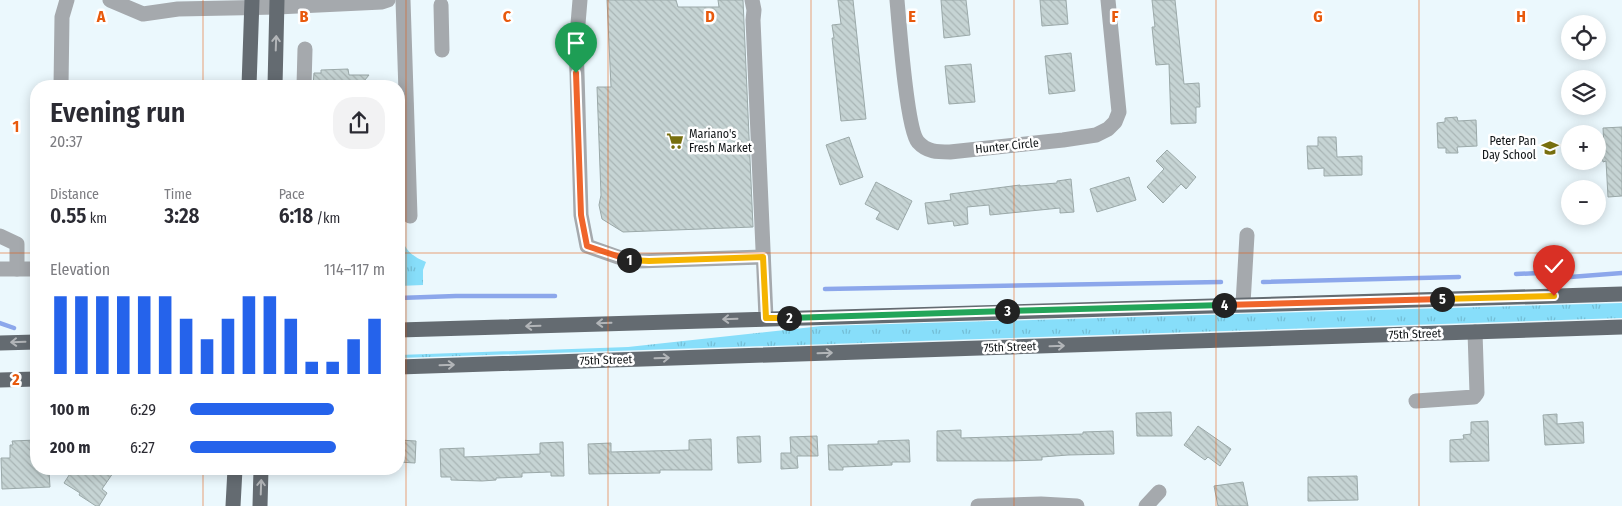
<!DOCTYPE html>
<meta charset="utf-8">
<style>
:root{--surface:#fff;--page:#f2f2f3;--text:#2b2b33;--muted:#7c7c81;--accent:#2563eb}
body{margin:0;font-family:"Fira Sans Condensed",sans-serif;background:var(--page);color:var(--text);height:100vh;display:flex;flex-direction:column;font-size:19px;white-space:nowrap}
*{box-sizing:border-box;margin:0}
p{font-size:16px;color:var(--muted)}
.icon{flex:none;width:28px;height:28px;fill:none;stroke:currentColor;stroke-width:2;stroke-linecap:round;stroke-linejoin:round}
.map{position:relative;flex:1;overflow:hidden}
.side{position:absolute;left:30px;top:80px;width:375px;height:395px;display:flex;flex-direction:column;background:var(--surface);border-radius:20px;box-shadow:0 2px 12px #0003}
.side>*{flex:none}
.buttons{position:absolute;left:1561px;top:15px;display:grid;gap:10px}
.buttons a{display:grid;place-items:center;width:45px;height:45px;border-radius:50%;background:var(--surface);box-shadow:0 2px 12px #0003;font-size:25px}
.pin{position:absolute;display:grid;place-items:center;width:42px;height:42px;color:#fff;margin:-51px -21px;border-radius:50% 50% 50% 0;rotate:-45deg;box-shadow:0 0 5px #0007}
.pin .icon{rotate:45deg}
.km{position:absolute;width:25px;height:25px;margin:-12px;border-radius:50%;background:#222;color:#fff;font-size:14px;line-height:25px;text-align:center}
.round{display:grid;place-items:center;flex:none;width:52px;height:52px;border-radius:20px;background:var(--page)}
.head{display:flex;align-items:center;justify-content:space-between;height:85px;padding:0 20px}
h1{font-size:28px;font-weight:600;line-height:38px}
.figures{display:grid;grid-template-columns:repeat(3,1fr);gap:8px;height:85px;padding:5px 20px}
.figures div{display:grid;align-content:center}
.figures b{font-size:21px;font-weight:600}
.figures small{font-size:14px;font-weight:400}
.figures p{font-size:14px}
.chart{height:140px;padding:10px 20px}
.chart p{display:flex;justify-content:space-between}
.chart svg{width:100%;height:90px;margin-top:5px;stroke:var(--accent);stroke-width:6}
ul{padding:0 20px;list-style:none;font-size:16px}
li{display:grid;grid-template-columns:80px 60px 1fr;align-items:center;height:38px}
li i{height:12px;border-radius:6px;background:var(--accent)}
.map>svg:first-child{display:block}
.grass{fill:url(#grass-tufts)}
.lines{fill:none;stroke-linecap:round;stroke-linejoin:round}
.stream{stroke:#8ca7eb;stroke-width:4.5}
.building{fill:url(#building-back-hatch);stroke:#9ba9a9}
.minor{stroke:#a5a9ad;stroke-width:15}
.major{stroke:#646b71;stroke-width:15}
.oneway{stroke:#b2b5b8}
.split-1-casing{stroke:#fff;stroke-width:10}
.split-2-casing{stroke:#fff;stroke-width:10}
.split-3-casing{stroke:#fff;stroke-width:10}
.split-4-casing{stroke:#fff;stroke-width:10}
.split-5-casing{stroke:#fff;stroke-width:10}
.split-6-casing{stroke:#fff;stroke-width:10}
.split-1{stroke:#f0652b;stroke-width:6}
.split-2{stroke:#f5b400;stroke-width:6}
.split-3{stroke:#22a559;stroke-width:6}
.split-4{stroke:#22a559;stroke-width:6}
.split-5{stroke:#f0652b;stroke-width:6}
.split-6{stroke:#f5b400;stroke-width:6}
.grid{fill:none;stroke:#e8590c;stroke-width:1;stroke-opacity:0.55}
.labels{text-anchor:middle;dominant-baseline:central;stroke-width:5;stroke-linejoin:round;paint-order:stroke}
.poi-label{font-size:12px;fill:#111517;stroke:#fff;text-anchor:start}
.street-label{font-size:12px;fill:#111517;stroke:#fff}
.grid-label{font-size:16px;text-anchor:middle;font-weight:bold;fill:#e8590c;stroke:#fff;stroke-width:5;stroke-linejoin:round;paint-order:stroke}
</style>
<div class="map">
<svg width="1622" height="506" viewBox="0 0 1622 506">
<defs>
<pattern id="grass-tufts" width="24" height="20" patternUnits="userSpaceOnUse" patternTransform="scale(1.25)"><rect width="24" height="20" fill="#87defa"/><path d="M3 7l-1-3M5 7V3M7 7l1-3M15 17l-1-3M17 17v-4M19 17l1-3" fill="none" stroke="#74bed6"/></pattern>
<pattern id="building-back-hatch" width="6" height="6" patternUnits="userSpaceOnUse" patternTransform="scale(1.25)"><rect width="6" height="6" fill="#c6d4d4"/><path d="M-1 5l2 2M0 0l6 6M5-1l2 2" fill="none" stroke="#a9b5b5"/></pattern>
</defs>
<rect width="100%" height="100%" fill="#ebf8fd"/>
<!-- grass -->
<g class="grass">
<path d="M399 232C405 249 409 255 426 262L423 270V285L399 286Z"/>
<polygon points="1622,303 1622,318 399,358 399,355 628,347 822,326"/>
</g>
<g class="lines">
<!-- stream -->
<g class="stream">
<polyline points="1516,274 1540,273"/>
<polyline points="1570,277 1622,273"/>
<polyline points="1263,282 1459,277"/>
<polyline points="825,289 1221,282"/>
<polyline points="399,298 456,296 555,296"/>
<polyline points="0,323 14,328"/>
</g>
</g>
<!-- building -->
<g class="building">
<polygon points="607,0 676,0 678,7 719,7 718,0 743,0 753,227 623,232 602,219 599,205 601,195 597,87 611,87"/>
<polygon points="838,0 853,0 866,119 841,121 832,38 834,38 832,25 841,24"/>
<polygon points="941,0 966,0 970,35 944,38"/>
<polygon points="1040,0 1066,0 1068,24 1042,26"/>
<polygon points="1152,0 1175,0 1184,84 1199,83 1200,107 1196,107 1196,123 1171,124 1169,64 1156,65 1152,27 1155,27"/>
<polygon points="1071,53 1075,91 1049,94 1045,56"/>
<polygon points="971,64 975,102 949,104 945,66"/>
<polygon points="348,69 349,75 369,75 360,86 313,86 314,73 321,73 321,70"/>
<polygon points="1457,117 1458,121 1476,120 1477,146 1457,147 1458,153 1446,153 1446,148 1438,148 1437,123 1445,122 1445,118"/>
<polygon points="1622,127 1622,196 1608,197 1606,161 1603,162 1600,146 1604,146 1603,128"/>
<polygon points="849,137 863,177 840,185 826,145"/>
<polygon points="1318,137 1336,137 1337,157 1362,156 1362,175 1324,176 1324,168 1308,169 1307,146 1318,146"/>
<polygon points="1167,150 1196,177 1186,189 1181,184 1163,203 1147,187 1164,169 1156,161"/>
<polygon points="1129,177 1136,200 1097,212 1090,189"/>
<polygon points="1071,179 1074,212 1060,213 1060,208 990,215 989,205 967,207 968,224 954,226 953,221 928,224 925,203 951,200 950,194 1020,185 1020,186 1057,183 1057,181"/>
<polygon points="876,182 912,201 898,230 876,219 880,212 865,204"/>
<polygon points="1171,412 1172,436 1137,436 1136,413"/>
<polygon points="1557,414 1557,424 1583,422 1584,443 1545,445 1543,415"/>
<polygon points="1488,421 1489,461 1450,462 1450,440 1464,439 1463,435 1471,434 1471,422"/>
<polygon points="1198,426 1231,449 1220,466 1208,457 1205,460 1184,445"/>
<polygon points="961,430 961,438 1083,434 1083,432 1113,431 1114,454 1068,455 1042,457 1042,460 1008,461 937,461 937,431"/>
<polygon points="760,436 761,462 738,463 737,437"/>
<polygon points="817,436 818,456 797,456 798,468 781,469 781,453 791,453 790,437"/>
<polygon points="711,439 712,470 660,470 660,473 589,474 588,444 611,443 611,452 689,450 689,440"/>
<polygon points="36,440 36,469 43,469 43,472 49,471 50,487 2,489 1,458 10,458 10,445 13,445 12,441"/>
<polygon points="399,440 416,441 415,463 399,462"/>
<polygon points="909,440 910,462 892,462 892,465 843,467 843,470 829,470 828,445 878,444 878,441"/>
<polygon points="563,442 564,476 551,476 551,472 522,473 522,477 496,478 496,480 482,481 451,480 451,477 441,477 440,449 464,448 464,457 540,454 540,443"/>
<polygon points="73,469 105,469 113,473 102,489 107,493 99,506 96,506 79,495 80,493 64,483"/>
<polygon points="1357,476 1358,500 1308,501 1308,477"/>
<polygon points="1243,482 1248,506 1218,506 1214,486"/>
</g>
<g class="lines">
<!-- minor -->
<g class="minor">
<polyline points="110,0 143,14 178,9 277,7 382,2 388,0"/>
<polyline points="403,0 410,216"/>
<polyline points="580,0 576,48 577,73 581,215 587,246 618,257 637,261 763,257"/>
<polyline points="752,0 754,10 753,20 766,318"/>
<path d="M897 0C899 23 907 130 918 142 927 152 937 152 950 152L1063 140 1096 135 1108 129 1115 122 1119 112 1108 0"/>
<polyline points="441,5 442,50"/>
<polyline points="61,86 62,17 67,0"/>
<polyline points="304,86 305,49"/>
<polyline points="0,236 17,244 17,269"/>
<polyline points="0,269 36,269"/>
<polyline points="1243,304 1247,235"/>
<polyline points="1416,401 1474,397 1477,393 1475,332"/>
<polyline points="978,506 1041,504 1077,506"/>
<polyline points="1146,506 1159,492"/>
</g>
<!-- major -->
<g class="major">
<polyline points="249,86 252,0"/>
<polyline points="275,86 277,0"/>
<polyline points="399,330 1622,294"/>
<polyline points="0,343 36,342"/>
<polyline points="399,367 1622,327"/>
<polyline points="0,380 36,379"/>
<polyline points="233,506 235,469"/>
<polyline points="260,506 261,469"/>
</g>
</g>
<!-- one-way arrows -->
<defs><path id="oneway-shaft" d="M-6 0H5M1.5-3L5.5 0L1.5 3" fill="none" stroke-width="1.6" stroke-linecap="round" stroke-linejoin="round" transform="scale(1.25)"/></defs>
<g class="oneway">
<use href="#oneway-shaft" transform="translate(276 43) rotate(-88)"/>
<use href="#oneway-shaft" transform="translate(730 319) rotate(178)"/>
<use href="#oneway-shaft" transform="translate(604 323) rotate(178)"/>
<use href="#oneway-shaft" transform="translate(533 326) rotate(178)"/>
<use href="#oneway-shaft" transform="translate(18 342) rotate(178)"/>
<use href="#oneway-shaft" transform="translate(1057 346) rotate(-2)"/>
<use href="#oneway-shaft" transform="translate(825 353) rotate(-2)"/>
<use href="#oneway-shaft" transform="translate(662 358) rotate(-2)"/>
<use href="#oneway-shaft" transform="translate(447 365) rotate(-2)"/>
<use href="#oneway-shaft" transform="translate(261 487) rotate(-88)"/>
</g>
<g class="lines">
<!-- split-1 casing -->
<g class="split-1-casing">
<polyline id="split-1" points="576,73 581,215 587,246 629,260"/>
</g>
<!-- split-2 casing -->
<g class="split-2-casing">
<polyline id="split-2" points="629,260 649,261 763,257 766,318 789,318"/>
</g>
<!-- split-3 casing -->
<g class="split-3-casing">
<polyline id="split-3" points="789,318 1007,311"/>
</g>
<!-- split-4 casing -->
<g class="split-4-casing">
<polyline id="split-4" points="1007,311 1224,305"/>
</g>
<!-- split-5 casing -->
<g class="split-5-casing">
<polyline id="split-5" points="1224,305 1442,299"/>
</g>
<!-- split-6 casing -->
<g class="split-6-casing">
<polyline id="split-6" points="1442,299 1554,296"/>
</g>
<!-- split-1 -->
<use href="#split-1" class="split-1"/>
<!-- split-2 -->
<use href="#split-2" class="split-2"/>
<!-- split-3 -->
<use href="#split-3" class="split-3"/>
<!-- split-4 -->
<use href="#split-4" class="split-4"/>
<!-- split-5 -->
<use href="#split-5" class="split-5"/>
<!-- split-6 -->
<use href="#split-6" class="split-6"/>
</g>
<!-- grid -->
<path class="grid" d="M203 0V86M406 0V506M608 0V506M811 0V506M1014 0V506M1216 0V506M1419 0V506M0 253H36M399 253H1622M203 469V506"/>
<!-- icons -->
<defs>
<g id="supermarket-bare" transform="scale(1.35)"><path d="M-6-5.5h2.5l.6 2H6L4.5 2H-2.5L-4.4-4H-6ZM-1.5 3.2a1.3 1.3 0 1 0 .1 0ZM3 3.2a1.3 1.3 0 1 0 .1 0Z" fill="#786f0e" stroke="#fff" stroke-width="2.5" paint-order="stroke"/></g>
<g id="school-bare" transform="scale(1.35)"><path d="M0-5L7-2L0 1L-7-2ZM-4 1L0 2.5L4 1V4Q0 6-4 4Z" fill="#786f0e" stroke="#fff" stroke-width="2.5" paint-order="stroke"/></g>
</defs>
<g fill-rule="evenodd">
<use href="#supermarket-bare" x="675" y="141"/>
<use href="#school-bare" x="1550" y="148"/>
</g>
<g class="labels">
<!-- poi labels -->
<g class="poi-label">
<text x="689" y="134">Mariano's<tspan x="689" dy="14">Fresh Market</tspan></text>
<text x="1536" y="141" text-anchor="end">Peter Pan<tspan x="1536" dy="14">Day School</tspan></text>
</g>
<!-- street labels -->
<g class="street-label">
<text transform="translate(1007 146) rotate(-6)">Hunter Circle</text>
<text transform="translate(1415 334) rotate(-2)">75th Street</text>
<text transform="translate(1010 347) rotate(-2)">75th Street</text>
<text transform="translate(606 360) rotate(-2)">75th Street</text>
</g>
</g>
<g class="grid-label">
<text x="101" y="22">A</text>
<text x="304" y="22">B</text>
<text x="507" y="22">C</text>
<text x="710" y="22">D</text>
<text x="912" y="22">E</text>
<text x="1115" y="22">F</text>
<text x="1318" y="22">G</text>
<text x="1521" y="22">H</text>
<text x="16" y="132">1</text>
<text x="16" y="385">2</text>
</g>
</svg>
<div class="buttons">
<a><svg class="icon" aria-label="locate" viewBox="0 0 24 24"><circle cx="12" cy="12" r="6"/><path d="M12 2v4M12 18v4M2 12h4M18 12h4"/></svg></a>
<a><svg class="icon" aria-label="layers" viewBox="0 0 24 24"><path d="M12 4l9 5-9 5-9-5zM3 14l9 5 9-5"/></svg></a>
<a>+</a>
<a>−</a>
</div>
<div class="pin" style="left:576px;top:73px;background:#1e9e55"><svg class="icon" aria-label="arrive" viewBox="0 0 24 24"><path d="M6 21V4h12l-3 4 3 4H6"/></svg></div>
<div class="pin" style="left:1554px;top:296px;background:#d93025"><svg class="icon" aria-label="check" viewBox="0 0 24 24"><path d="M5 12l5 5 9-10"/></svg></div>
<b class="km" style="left:629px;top:260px">1</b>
<b class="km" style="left:789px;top:318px">2</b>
<b class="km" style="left:1007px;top:311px">3</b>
<b class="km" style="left:1224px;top:305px">4</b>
<b class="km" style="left:1442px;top:299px">5</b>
<section class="side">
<div class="head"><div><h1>Evening run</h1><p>20:37</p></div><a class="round"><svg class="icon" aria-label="share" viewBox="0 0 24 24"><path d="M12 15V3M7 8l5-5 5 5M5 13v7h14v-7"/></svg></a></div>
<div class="figures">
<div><p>Distance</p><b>0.55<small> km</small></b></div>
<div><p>Time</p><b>3:28</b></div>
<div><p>Pace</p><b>6:18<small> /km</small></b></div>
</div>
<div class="chart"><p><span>Elevation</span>114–117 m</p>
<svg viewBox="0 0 160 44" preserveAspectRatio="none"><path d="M5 44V6M15 44V6M25 44V6M35 44V6M45 44V6M55 44V6M65 44V17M75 44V27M85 44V17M95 44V6M105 44V6M115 44V17M125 44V38M135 44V38M145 44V27M155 44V17"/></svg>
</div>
<ul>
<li><b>100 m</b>6:29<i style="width:74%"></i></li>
<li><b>200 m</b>6:27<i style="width:75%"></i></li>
</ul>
</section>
</div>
